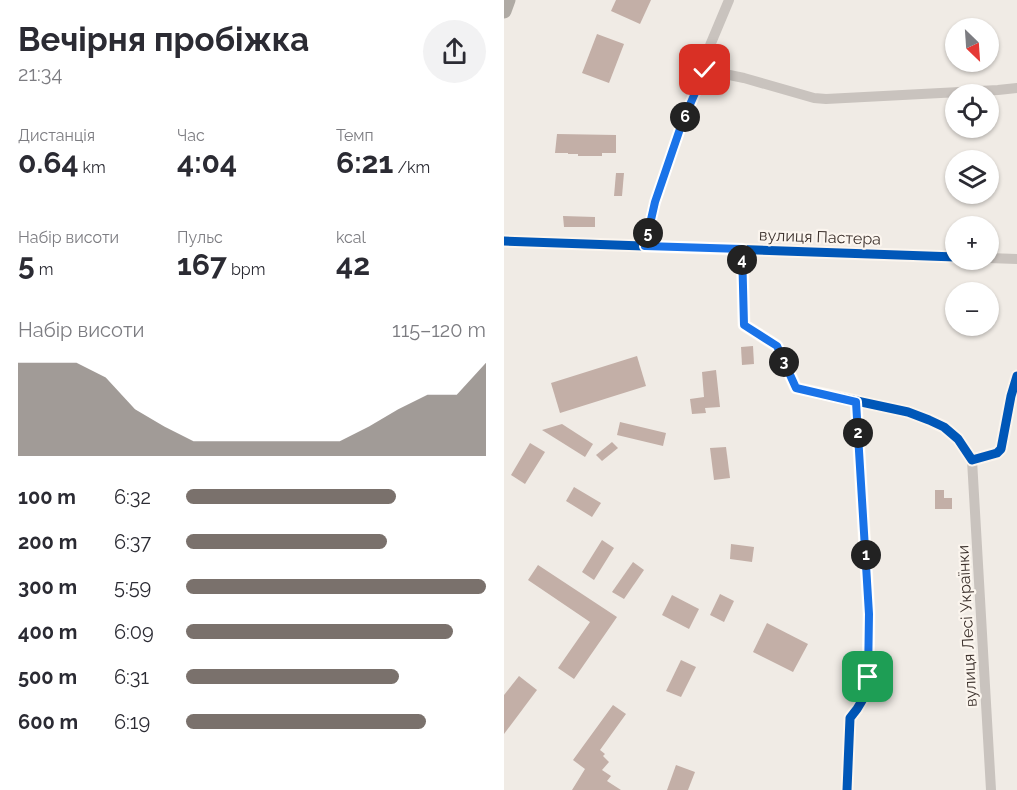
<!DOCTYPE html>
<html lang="uk">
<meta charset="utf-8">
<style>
:root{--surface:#fff;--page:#f2f2f3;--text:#2b2b33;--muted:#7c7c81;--accent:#7a716c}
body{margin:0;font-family:Raleway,sans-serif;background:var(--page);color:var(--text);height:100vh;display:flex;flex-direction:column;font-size:22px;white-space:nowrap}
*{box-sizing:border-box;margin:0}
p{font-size:20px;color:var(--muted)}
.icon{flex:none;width:33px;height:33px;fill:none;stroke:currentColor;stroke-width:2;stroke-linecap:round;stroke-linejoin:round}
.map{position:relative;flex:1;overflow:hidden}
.drawer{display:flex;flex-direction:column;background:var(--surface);width:504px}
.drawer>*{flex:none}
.needle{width:39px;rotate:155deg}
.controls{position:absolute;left:441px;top:18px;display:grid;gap:12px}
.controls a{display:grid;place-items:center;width:54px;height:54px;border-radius:50%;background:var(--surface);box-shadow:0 2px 4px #0004;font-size:30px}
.pin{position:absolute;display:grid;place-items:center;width:51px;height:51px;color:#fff;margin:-26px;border-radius:12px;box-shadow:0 3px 9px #0006}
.km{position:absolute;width:30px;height:30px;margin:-15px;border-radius:50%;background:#222;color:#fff;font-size:16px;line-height:30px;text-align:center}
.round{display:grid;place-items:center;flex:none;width:63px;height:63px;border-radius:32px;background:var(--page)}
.head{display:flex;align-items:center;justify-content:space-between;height:102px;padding:0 18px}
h1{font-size:33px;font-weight:700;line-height:45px}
.metrics{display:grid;grid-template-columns:repeat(3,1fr);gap:9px;height:102px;padding:6px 18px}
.metrics div{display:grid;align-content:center}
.metrics b{font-size:30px;font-weight:700}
.metrics small{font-size:16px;font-weight:400}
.metrics p{font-size:16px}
.chart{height:168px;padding:12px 18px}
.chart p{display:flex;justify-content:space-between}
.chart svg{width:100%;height:108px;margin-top:6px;fill:var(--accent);opacity:.7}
ul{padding:0 18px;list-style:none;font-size:20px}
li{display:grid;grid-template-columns:96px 72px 1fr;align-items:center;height:45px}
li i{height:15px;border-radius:8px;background:var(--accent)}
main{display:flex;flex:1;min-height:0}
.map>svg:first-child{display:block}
.building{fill:#c3afa7}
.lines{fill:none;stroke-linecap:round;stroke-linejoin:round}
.minor{stroke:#c9c3be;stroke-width:10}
.highway{stroke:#afaaa4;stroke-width:15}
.cycleway-casing{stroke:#fbf5ee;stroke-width:13}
.cycleway{stroke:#0057b8;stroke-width:9}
.route-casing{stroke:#fff;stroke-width:12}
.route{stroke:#1a73e8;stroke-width:8}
.labels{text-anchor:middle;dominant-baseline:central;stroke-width:4.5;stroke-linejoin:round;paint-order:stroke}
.street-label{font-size:16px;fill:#3b302b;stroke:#fbf5ee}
</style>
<main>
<section class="drawer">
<div class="head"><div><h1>Вечірня пробіжка</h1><p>21:34</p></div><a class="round"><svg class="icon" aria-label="share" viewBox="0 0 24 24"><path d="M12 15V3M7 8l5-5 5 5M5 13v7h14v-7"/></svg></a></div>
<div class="metrics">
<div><p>Дистанція</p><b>0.64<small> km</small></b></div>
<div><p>Час</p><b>4:04</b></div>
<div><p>Темп</p><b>6:21<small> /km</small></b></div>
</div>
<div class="metrics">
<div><p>Набір висоти</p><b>5<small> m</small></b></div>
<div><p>Пульс</p><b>167<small> bpm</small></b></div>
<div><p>kcal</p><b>42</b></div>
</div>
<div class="chart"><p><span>Набір висоти</span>115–120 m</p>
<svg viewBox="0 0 160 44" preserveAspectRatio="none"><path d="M0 44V6L10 6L20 6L30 12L40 25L50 32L60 38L70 38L80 38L90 38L100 38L110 38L120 32L130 25L140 19L150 19L160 6V44z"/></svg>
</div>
<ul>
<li><b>100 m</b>6:32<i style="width:70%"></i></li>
<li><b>200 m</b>6:37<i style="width:67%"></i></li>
<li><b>300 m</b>5:59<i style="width:100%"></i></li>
<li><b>400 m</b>6:09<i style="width:89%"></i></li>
<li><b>500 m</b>6:31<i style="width:71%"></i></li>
<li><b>600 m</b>6:19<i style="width:80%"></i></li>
</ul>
</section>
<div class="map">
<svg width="513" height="790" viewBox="0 0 513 790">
<rect width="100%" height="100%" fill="#f0ebe5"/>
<!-- building -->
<g class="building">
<polygon points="112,0 147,0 136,24 107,11"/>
<polygon points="93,34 120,44 105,83 78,73"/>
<polygon points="53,134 112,135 112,153 98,153 98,156 74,156 74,154 64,154 64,153 51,153"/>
<polygon points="112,173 120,173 118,196 110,196"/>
<polygon points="59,216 91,217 91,227 60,227"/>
<polygon points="249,346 250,364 238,365 237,347"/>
<polygon points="133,356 142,386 56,413 47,383"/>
<polygon points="212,370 216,407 201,408 202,413 188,414 186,399 200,397 198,372"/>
<polygon points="116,422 162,433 159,446 113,435"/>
<polygon points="58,424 89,444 81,457 38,430"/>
<polygon points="108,442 114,448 98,461 92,455"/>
<polygon points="26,443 41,452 21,484 7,475"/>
<polygon points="222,447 226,478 210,480 206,448"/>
<polygon points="70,487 97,503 88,517 62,501"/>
<polygon points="431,490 440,490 440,498 448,498 448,509 431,509"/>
<polygon points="98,540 110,548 90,580 78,572"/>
<polygon points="227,544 250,547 248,562 226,559"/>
<polygon points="129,562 140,570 120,599 108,592"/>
<polygon points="34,565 113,617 70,679 54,668 86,622 24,580"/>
<polygon points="216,594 230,601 220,622 206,615"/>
<polygon points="168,595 195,609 185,629 158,615"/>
<polygon points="263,623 304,644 289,672 249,652"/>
<polygon points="177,660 192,667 177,697 162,691"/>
<polygon points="15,676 33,690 0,734 0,695"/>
<polygon points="109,705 122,714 96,750 101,754 99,756 105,762 98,770 107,776 103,781 117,790 68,790 81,769 69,760"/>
<polygon points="172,765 191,772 184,790 163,790"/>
</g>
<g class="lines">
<!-- minor -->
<g class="minor">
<polyline points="201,70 240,78 310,98 322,99 494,90 513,88"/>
<polyline points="0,241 452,257"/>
<polyline points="141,246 151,202 178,123 201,70 202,55 225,0"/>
<polyline points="238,249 240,325 273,346 292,388 404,412 425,420 440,427 454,439 468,460 493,453 497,449 507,396 513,376"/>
<polyline points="484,258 513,259"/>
<polyline points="468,460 487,790"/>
<polyline points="343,790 346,718 353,709 359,699 364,677 365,613 352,402"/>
</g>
<!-- highway -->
<polyline class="highway" points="0,11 4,0"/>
<!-- cycleway casing -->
<g class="cycleway-casing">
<g id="cycleway">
<polyline points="0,241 452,257"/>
<polyline points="238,249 240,325 273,346 292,388 404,412 425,420 440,427 454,439 468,460 493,453 497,449 507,396 513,376"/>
<polyline points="343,790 346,718 353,709 359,699 364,677 365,613 352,402"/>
</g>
</g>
<!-- cycleway -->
<use href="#cycleway" class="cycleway"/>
</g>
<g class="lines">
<!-- route casing -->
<g class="route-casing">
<polyline id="route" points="201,70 178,123 151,202 141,246 238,249 240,325 273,346 292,388 352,402 365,614 364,677"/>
</g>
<!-- route -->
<use href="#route" class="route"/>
</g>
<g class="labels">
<!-- street labels -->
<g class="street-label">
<text transform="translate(316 237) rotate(2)">вулиця Пастера</text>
<text transform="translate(463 626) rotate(-93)">вулиця Лесі Українки</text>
</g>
</g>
</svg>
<div class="controls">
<a><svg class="needle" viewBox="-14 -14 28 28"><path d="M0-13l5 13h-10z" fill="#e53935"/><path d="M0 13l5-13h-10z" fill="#7c7c81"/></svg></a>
<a><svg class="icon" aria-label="locate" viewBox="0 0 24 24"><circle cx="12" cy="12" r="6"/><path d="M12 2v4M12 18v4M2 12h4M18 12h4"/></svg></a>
<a><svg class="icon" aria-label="layers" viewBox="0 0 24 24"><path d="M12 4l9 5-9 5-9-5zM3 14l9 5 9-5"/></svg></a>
<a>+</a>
<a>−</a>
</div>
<div class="pin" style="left:364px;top:677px;background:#1e9e55"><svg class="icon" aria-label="arrive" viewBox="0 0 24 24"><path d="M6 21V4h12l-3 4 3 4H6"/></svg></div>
<div class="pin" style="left:201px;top:70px;background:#d93025"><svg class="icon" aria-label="check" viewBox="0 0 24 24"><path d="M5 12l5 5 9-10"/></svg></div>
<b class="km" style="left:362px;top:555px">1</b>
<b class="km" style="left:354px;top:433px">2</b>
<b class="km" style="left:280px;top:362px">3</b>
<b class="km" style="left:238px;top:260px">4</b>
<b class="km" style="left:144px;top:233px">5</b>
<b class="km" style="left:181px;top:117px">6</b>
</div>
</main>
